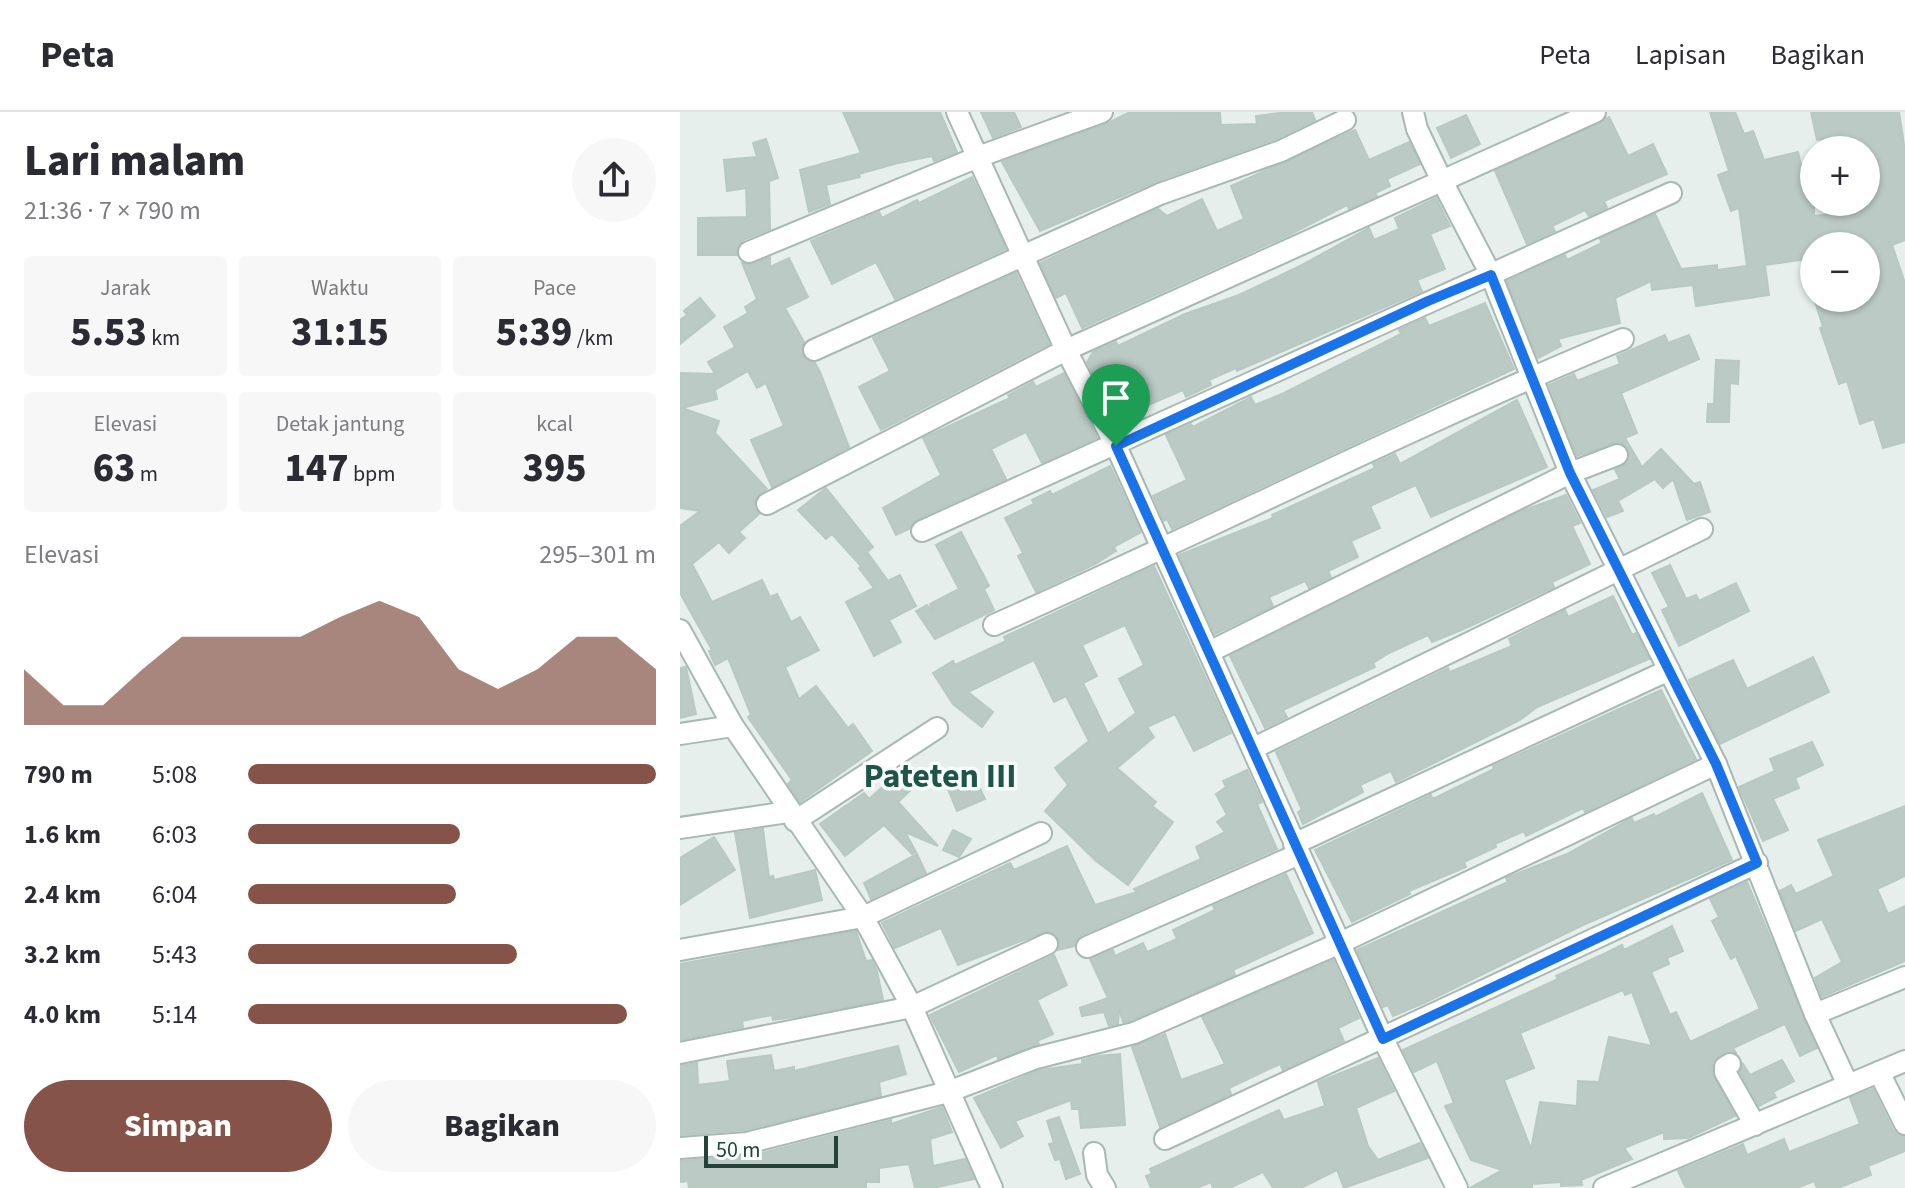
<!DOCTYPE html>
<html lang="id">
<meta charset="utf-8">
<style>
:root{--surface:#fff;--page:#f7f7f7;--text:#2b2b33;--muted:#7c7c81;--line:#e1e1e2;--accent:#855347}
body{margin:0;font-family:"Source Sans 3",sans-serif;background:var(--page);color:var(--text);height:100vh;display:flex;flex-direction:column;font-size:30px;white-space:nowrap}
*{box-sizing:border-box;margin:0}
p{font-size:26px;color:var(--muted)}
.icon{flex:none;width:44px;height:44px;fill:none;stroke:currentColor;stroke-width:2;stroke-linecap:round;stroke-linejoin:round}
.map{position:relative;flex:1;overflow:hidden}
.details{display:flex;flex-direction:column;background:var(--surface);width:680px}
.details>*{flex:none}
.tools{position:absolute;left:1120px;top:24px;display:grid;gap:16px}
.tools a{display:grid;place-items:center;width:80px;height:80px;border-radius:50%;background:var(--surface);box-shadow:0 2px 6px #0004;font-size:40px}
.scale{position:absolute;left:24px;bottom:20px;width:134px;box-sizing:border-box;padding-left:8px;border:4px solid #24423a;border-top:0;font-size:22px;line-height:28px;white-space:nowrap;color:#24423a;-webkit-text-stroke:6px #f7fbf9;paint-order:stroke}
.pin{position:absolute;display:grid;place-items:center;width:68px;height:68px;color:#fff;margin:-82px -34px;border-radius:50% 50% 50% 0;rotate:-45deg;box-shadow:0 0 8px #0007}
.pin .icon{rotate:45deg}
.round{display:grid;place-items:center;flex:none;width:84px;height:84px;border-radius:42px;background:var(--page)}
.summary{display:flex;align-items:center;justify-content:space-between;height:136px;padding:0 24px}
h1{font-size:44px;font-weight:800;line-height:60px}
.stats{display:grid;grid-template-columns:repeat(3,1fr);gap:12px;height:136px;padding:8px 24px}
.stats div{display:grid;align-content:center;border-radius:8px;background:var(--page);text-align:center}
.stats b{font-size:40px;font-weight:800}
.stats small{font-size:22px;font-weight:400}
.stats p{font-size:22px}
.chart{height:224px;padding:16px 24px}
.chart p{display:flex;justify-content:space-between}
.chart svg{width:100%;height:144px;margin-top:8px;fill:var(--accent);opacity:.7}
.cta{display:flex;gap:16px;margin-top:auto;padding:16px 24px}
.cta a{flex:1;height:92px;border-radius:48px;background:var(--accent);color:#fff;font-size:32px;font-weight:800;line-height:92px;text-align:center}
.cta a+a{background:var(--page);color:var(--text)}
ul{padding:0 24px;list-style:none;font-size:26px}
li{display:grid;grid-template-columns:128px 96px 1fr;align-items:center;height:60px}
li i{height:20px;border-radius:10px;background:var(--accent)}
header{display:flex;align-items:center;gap:48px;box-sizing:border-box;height:112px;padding:0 40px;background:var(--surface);border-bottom:2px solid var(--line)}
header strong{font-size:38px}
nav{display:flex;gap:44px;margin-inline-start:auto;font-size:28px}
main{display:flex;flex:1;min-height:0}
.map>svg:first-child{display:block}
.building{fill:#bbcac4;stroke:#b8c9c2;stroke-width:2;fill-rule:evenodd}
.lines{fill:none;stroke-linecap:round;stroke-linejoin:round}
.minor-casing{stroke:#a8b8b2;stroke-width:24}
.minor{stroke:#fff;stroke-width:20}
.route-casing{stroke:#fff;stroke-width:16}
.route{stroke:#1a73e8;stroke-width:10}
.labels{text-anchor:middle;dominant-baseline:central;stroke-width:7;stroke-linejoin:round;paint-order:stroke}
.district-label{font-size:34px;font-weight:bold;fill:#1f5548;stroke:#f7fbf9}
</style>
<header>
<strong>Peta</strong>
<nav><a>Peta</a><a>Lapisan</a><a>Bagikan</a></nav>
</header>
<main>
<section class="details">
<div class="summary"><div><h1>Lari malam</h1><p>21:36 · 7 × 790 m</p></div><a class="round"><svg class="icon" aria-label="share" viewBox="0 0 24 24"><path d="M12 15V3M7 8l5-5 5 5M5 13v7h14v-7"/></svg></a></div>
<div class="stats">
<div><p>Jarak</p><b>5.53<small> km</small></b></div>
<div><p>Waktu</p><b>31:15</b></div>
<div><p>Pace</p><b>5:39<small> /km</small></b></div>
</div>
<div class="stats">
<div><p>Elevasi</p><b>63<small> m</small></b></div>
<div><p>Detak jantung</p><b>147<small> bpm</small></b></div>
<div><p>kcal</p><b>395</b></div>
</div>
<div class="chart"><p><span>Elevasi</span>295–301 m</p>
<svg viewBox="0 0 160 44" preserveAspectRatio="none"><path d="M0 44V27L10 38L20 38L30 27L40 17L50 17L60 17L70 17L80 11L90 6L100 11L110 27L120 33L130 27L140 17L150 17L160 27V44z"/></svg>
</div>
<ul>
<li><b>790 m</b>5:08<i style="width:100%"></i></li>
<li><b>1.6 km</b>6:03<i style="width:52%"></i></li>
<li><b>2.4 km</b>6:04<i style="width:51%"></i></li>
<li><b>3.2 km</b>5:43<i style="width:66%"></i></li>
<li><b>4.0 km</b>5:14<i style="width:93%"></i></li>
</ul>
<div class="cta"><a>Simpan</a><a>Bagikan</a></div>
</section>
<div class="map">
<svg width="1225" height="1076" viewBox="0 0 1225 1076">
<rect width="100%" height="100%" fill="#e6efeb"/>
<!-- building -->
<g class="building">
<polygon points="163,0 260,0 277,40 254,49 252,44 214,52 179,62 180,65 146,73 150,92 129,100 120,58 181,41"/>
<polygon points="301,0 334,0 341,15 313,26"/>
<polygon points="450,0 540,1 541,13 577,12 576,4 607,0 632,0 635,8 596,27 475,70 360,119 322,50 426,12"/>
<polygon points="1030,0 1055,0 1064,22 1073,19 1084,48 1118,40 1123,62 1134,58 1134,104 1167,100 1165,92 1186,90 1186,38 1146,38 1144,27 1137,28 1131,0 1219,0 1225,39 1225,128 1212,133 1225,171 1225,330 1203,336 1194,307 1180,312 1167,269 1159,272 1140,216 1143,215 1134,186 1186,186 1186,134 1177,131 1134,134 1134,146 1085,153 1089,183 1016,194 1013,173 972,178 971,169 935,186 940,211 878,227 881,234 858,246 827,169 885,143 887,148 922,131 920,127 975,102 1001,157 1037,153 1037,158 1067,154 1059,96 1051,99 1038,63 1049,59"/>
<polygon points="786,3 800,32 771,46 757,16"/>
<polygon points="929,5 948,44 973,32 987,62 924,89 927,96 909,104 905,98 872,114 875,119 847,132 815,59"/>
<polygon points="675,18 689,48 729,30 740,52 707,67 710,74 695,81 697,84 669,97 667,93 607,124 402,216 386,181 376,186 360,151 478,97 487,104 522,87 537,119 564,107 551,74"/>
<polygon points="86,27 98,66 89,69 90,117 63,128 57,143 18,143 18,106 67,105 66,76 47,79 44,48 77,45 73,31"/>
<polygon points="292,65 326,137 215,187 196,150 152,172 131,129 199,100 202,106 237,88 239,91"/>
<polygon points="756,86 770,114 750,122 765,157 737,168 742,179 557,259 556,256 529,268 531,273 506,285 503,278 436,307 407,250 413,240 436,230 438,234 505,202 559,183 622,153 689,116 694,128 719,117 715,106"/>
<polygon points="90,145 90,155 109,146 128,185 105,196 124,230 123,244 135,251 140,260 169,335 92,375 71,328 104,314 86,271 77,276 68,259 35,278 37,287 2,296 39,309 35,321 87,377 76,386 74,392 79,402 59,420 65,426 49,441 39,430 12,452 32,490 82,468 90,485 97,482 111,510 120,505 139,538 105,555 119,587 136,574 168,616 173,612 192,639 120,690 108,672 112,668 68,605 71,603 48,546 35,553 29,539 32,538 0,481 0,414 20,399 0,396 0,261 35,262 28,250 55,235 44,215 68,201 65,195 77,187 62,151 73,152"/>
<polygon points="336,161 369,232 201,318 179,275 210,259 193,226"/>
<polygon points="20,186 35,204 0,232 0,208 7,203 4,199"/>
<polygon points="805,191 834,257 492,417 487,407 484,409 473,384 507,368 486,323 511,312 513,315 571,285 575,293 604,281 721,222 719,218 745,206 749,214"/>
<polygon points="985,223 988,231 1009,223 1019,247 941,281 957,321 945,326 962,355 981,337 1014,372 1020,370 1030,400 1007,408 993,367 983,376 975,367 938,389 943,399 927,405 913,378 940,367 935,358 948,351 949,338 940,330 933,331 897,344 869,273 894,262 897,269 940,252 937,244"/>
<polygon points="1036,248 1059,249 1058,272 1050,271 1049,310 1027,310 1028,292 1034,292"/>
<polygon points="384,261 417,326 362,351 346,320 311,337 326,367 237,407 229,417 216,423 203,396 261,363 243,326 330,286 328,283 353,270 356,275"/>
<polygon points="837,288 867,355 751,405 736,373 690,394 700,416 671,429 678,445 648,459 651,465 629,476 625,469 589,485 593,494 535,522 499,443 593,406 592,403 695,356 693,352 715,342 720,352"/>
<polygon points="430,354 461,420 434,435 436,439 415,452 356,480 338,444 343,441 325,406 354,392 352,388 370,379 372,383"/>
<polygon points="146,376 193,435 187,440 208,469 220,463 236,494 209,508 221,530 194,544 166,490 194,476 179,456 181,454 152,422 146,427 118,398"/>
<polygon points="886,383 900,411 892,414 910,452 872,470 874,475 786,516 752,530 748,523 709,541 693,551 695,555 603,598 607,605 585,616 550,544 844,398"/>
<polygon points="281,420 309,474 304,477 314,498 255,527 236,499 247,493 254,502 250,492 279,477 256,433"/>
<polygon points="990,453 1006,487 1016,483 1019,489 1056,471 1069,499 999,534 982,498 989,495 972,461"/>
<path d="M474 454 551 621 514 639 495 602 467 615 474 625 437 656 476 690 472 694 493 710 448 773 416 749 365 699 388 673 375 656 409 629 386 584 374 590 354 548 288 580 313 600 302 615 273 592 253 561 273 549 275 553 326 529 324 525ZM445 513 464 553 439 567 456 601 428 622 403 571 417 564 402 533Z"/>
<polygon points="933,484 952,523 956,521 969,547 857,595 840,608 716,670 711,659 680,673 683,680 623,712 618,700 622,698 596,640 768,556 770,560 832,534 829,527 885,498 888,505"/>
<polygon points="1133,545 1149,580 1040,632 1009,568 1053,548 1067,577"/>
<polygon points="6,555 16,602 0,606 0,556"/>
<polygon points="981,578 1016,647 905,700 903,696 846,724 844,719 815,732 816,735 784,750 786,755 729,779 730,782 672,810 635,738 751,683 753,687 814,657 813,654"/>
<polygon points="1132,630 1143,653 1115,666 1119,676 1093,687 1108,718 1083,729 1059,675 1095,659 1090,647"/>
<polygon points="567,658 582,690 577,692 597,737 402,823 394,834 378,838 378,826 367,819 278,853 261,816 215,836 202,811 330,751 334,758 387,734 415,793 457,780 454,777 521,747 516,735 545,720 537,710 547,703 536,682 546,675 543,669"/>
<polygon points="216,663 230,679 218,690 258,734 225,720 236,740 232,742 204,713 165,744 140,712 184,681 189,687"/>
<polygon points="295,666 305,687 277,699 268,677"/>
<polygon points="1022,681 1052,748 903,813 744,891 713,904 708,893 703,895 677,838 828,770 826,766 887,742 952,706 954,711 974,702 975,705"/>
<polygon points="1225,694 1225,764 1197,777 1208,802 1225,794 1225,849 1142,885 1135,866 1162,850 1142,807 1116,819 1100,779 1111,773 1116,782 1154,764 1138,728"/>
<polygon points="83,717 89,765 93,764 94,768 135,758 142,788 70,806 55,721"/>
<polygon points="273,718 291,727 279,745 263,738"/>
<polygon points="34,725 55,758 0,793 0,746"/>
<polygon points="237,742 246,761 191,787 184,771"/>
<polygon points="606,762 633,821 553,858 555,863 450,909 443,910 439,897 438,912 429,914 424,900 402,904 400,896 428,886 410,847 433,838 435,844 463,831 467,840 497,827 493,818 535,798 533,794"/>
<path d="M1067 770 1137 936 1120 944 1105 912 1053 936 1056 941H1043L1033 949 1032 961 1055 1004 1008 1026 984 1027V1020L944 1036 952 1047 901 1068 902 1073 881 1074V1070L852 1072V1076H790L822 1058 791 1048 765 994 774 991 757 949 734 960 723 938 878 867 876 864 926 841 942 833 944 838 992 814 1003 839 987 846 989 852 971 860 990 903 996 900 1010 930 1080 897 1056 844 1051 847 1032 809 1039 805 1030 787ZM943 878 945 883 952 880 972 934 929 925 919 970 898 969 897 994 860 990 851 1037 824 968 854 956 840 921Z"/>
<polygon points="176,819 186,849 192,848 197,859 203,888 121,904 93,908 92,903 62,909 63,915 0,928 0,852"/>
<polygon points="374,843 387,873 357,888 373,922 357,929 359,932 318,947 317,943 279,960 250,903"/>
<polygon points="653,848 679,906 658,916 664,929 603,958 600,952 549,976 551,982 480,1015 452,935 485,922 501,968 545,952 522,905"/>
<polygon points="218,934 226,962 199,970 201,984 65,1018 0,1023 0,954 17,951 18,973 50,969 47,949 91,943 94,959 114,955 114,959"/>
<polygon points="440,942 445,1013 401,1016 399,997 392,997 391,988 335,1009 343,1024 321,1036 294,986 360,958 402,952 402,948 418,944"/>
<polygon points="698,946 714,979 676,996 688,1034 698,1048 740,1031 748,1046 664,1076 657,1058 621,1076 593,1076 583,1060 550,1076 533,1076 531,1070 517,1076 471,1076 466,1064 472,1062 470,1057 599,998 604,1008 645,994 638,970"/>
<polygon points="1102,948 1114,969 1093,980 1096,985 1079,994 1060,960 1063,952 1070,963"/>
<polygon points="1193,977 1213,1018 1225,1025 1225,1039 1188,1054 1191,1063 1158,1076 1137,1076 1134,1069 1117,1076 1006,1076 998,1059 1063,1032 1067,1043 1104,1027 1109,1040 1180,1012 1170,986"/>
<polygon points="262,995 272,1020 250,1027 253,1054 285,1047 294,1067 253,1076 235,1076 229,1052 199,1056 199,1070 186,1070 186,1076 9,1076 8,1069 0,1070 0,1049 70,1044 211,1008 211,1012"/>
<polygon points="379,1005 400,1062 386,1067 380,1047 375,1048 369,1032 374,1031 367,1009"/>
</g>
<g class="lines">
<!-- minor casing -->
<g class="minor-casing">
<g id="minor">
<polyline points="277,0 386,238 436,334 703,927 777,1076"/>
<polyline points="733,0 737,17 761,67 811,163 890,361 1036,652 1135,902 1168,973"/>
<polyline points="69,140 298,45 422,0"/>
<polyline points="134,238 480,82 601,39 665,8"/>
<polyline points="87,392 386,238 915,0"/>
<polyline points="242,419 991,81"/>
<path d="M314 513C524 420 730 315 943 227"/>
<polyline points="0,518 53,614 183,805 361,721"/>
<polyline points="529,540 890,361 937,343"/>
<polyline points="0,622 53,614"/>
<polyline points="574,636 1022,417"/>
<polyline points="115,709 257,616"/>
<polyline points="0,716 108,700"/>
<polyline points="614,732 989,558"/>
<polyline points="407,835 619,742"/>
<polyline points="0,838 183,805 232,895 312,1076"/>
<polyline points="1135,902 1225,865"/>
<polyline points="0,941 232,895 367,832"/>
<polyline points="1050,952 1045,955 1045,960 1075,1013"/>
<polyline points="1199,960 1225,1012"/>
<polyline points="485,1027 1077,751"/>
<polyline points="0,1036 67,1031 268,980 356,946 454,921 660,831 1036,652"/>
<polyline points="414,1041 417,1063 425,1076"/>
<polyline points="924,1076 1225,949"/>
</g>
</g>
<!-- minor -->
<use href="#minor" class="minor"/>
</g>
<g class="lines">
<!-- route casing -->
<g class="route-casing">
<polygon id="route" points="811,163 890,361 1036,652 1077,751 703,927 436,334 748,189"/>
</g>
<!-- route -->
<use href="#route" class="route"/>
</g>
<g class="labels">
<!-- district labels -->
<g class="district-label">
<text x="260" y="664">Pateten III</text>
</g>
</g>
</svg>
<div class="tools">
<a>+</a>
<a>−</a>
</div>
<div class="scale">50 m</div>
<div class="pin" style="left:436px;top:334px;background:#1e9e55"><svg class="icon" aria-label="arrive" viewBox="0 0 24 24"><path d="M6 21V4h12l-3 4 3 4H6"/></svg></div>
</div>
</main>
